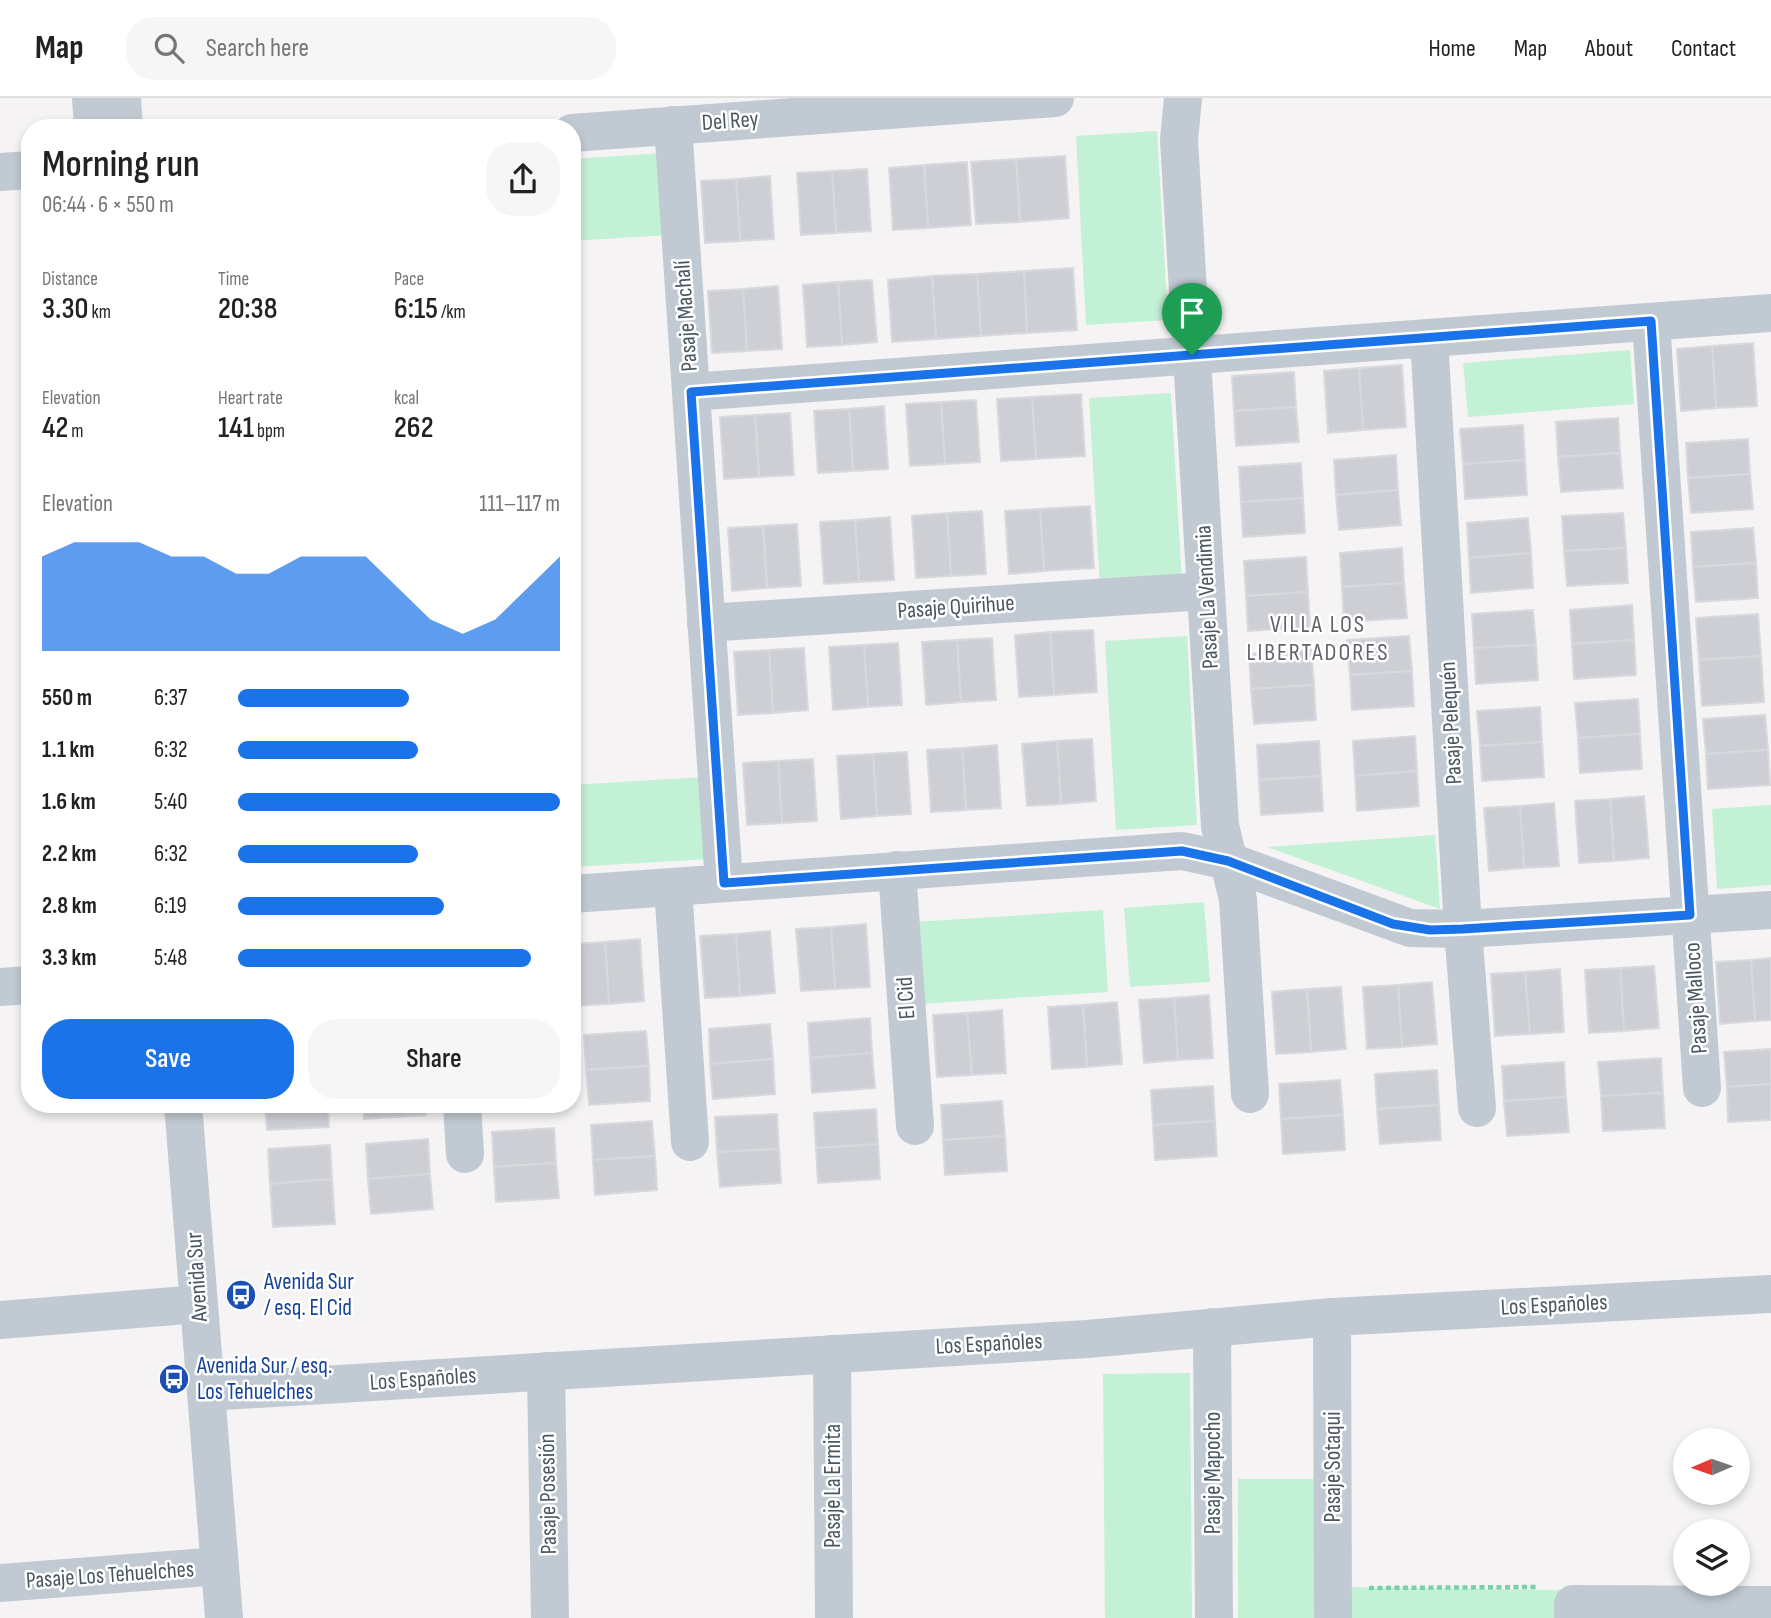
<!DOCTYPE html>
<meta charset="utf-8">
<style>
:root{--surface:#fff;--page:#f6f6f6;--text:#222;--muted:#767676;--line:#e0e0e0;--accent:#1a73e8}
body{margin:0;font-family:"Sofia Sans Condensed",sans-serif;background:var(--page);color:var(--text);height:100vh;display:flex;flex-direction:column;font-size:26px;white-space:nowrap}
*{box-sizing:border-box;margin:0}
p{font-size:23px;color:var(--muted)}
.icon{flex:none;width:38px;height:38px;fill:none;stroke:currentColor;stroke-width:2;stroke-linecap:round;stroke-linejoin:round}
.map{position:relative;flex:1;overflow:hidden}
.details{position:absolute;left:21px;top:21px;width:560px;height:994px;display:flex;flex-direction:column;background:var(--surface);border-radius:28px;box-shadow:0 4px 10px #0003}
.details>*{flex:none}
.needle{width:46px;rotate:268deg}
.controls{position:absolute;left:1673px;top:1330px;display:grid;gap:14px}
.controls a{display:grid;place-items:center;width:77px;height:77px;border-radius:50%;background:var(--surface);box-shadow:0 4px 10px #0003;font-size:35px}
.pin{position:absolute;display:grid;place-items:center;width:60px;height:60px;color:#fff;margin:-72px -30px;border-radius:50% 50% 50% 0;rotate:-45deg;box-shadow:0 0 7px #0007}
.pin .icon{rotate:45deg}
.round{display:grid;place-items:center;flex:none;width:74px;height:74px;border-radius:28px;background:var(--page)}
.head{display:flex;align-items:center;justify-content:space-between;height:119px;padding:0 21px}
h1{font-size:38px;font-weight:600;line-height:52px}
.figures{display:grid;grid-template-columns:repeat(3,1fr);gap:10px;height:119px;padding:7px 21px}
.figures div{display:grid;align-content:center}
.figures b{font-size:30px;font-weight:600}
.figures small{font-size:19px;font-weight:400}
.figures p{font-size:19px}
.chart{height:196px;padding:14px 21px}
.chart p{display:flex;justify-content:space-between}
.chart svg{width:100%;height:126px;margin-top:7px;fill:var(--accent);opacity:.7}
.primary-button{display:flex;gap:14px;margin-top:auto;padding:14px 21px}
.primary-button a{flex:1;height:80px;border-radius:28px;background:var(--accent);color:#fff;font-size:28px;font-weight:600;line-height:80px;text-align:center}
.primary-button a+a{background:var(--page);color:var(--text)}
ul{padding:0 21px;list-style:none;font-size:23px}
li{display:grid;grid-template-columns:112px 84px 1fr;align-items:center;height:52px}
li i{height:18px;border-radius:9px;background:var(--accent)}
header{display:flex;align-items:center;gap:42px;box-sizing:border-box;height:98px;padding:0 35px;background:var(--surface);border-bottom:2px solid var(--line)}
header strong{font-size:33px}
nav{display:flex;gap:38px;margin-inline-start:auto;font-size:24px}
.search{width:490px;height:63px;background:var(--page);display:flex;align-items:center;gap:18px;box-sizing:border-box;padding:0 24px;border-radius:28px;color:var(--muted);font-size:26px}
.map>svg:first-child{display:block}
.green{fill:#c3f1d5}
.building{fill:#cdcfd5;stroke:#d7d9de;stroke-width:2}
.lines{fill:none;stroke-linecap:round;stroke-linejoin:round}
.path{stroke:#7ad0a6;stroke-width:4.5;stroke-dasharray:5 3.5;stroke-linecap:butt}
.minor{stroke:#c1cad2;stroke-width:38}
.route-casing{stroke:#fff;stroke-width:14}
.route{stroke:#1a73e8;stroke-width:9}
.labels{text-anchor:middle;dominant-baseline:central;stroke-width:5;stroke-linejoin:round;paint-order:stroke}
.street-label{font-size:23px;fill:#4a5661;stroke:#fff}
.transit-label{font-size:23px;fill:#164399;stroke:#fff;text-anchor:start}
.neighbourhood-label{font-size:24px;letter-spacing:2px;fill:#5f6368;stroke:#fff}
</style>
<header>
<strong>Map</strong>
<div class="search"><svg class="icon" aria-label="search" viewBox="0 0 24 24"><circle cx="10" cy="10" r="6"/><path d="M15 15l6 6"/></svg>Search here</div>
<nav><a>Home</a><a>Map</a><a>About</a><a>Contact</a></nav>
</header>
<div class="map">
<svg width="1771" height="1520" viewBox="0 0 1771 1520">
<rect width="100%" height="100%" fill="#f5f3f3"/>
<!-- green -->
<g class="green">
<polygon points="1157,33 1168,222 1086,227 1076,38"/>
<polygon points="662,55 667,137 572,143 572,61"/>
<polygon points="1630,252 1634,306 1468,319 1463,265"/>
<polygon points="1171,295 1182,484 1100,489 1089,300"/>
<polygon points="1187,538 1197,727 1116,732 1105,543"/>
<polygon points="703,679 709,761 572,769 572,687"/>
<polygon points="1771,707 1771,787 1717,791 1712,711"/>
<polygon points="1435,737 1440,811 1267,749"/>
<polygon points="1204,804 1210,884 1130,889 1124,810"/>
<polygon points="1103,812 1108,894 920,906 915,824"/>
<polygon points="1190,1275 1192,1520 1105,1520 1103,1276"/>
<rect x="1238" y="1381" width="81" height="139"/>
<polygon points="1345,1489 1563,1492 1561,1520 1344,1520"/>
</g>
<!-- building -->
<g class="building">
<polygon points="1065,58 1069,120 1020,124 1016,61"/>
<polygon points="1016,61 1020,124 976,126 971,64"/>
<polygon points="967,64 971,127 928,130 924,67"/>
<polygon points="924,67 928,130 893,132 889,70"/>
<polygon points="867,71 871,133 836,135 832,73"/>
<polygon points="832,73 836,135 801,137 797,75"/>
<polygon points="770,78 774,141 740,143 736,81"/>
<polygon points="736,81 740,143 705,145 701,83"/>
<polygon points="1073,170 1077,232 1027,235 1024,173"/>
<polygon points="1024,173 1027,235 981,238 977,176"/>
<polygon points="977,176 981,238 936,241 932,178"/>
<polygon points="932,178 936,241 892,244 888,182"/>
<polygon points="872,182 877,244 842,247 838,184"/>
<polygon points="838,184 842,247 807,249 803,187"/>
<polygon points="778,188 782,251 747,253 743,191"/>
<polygon points="743,191 747,253 712,255 708,193"/>
<polygon points="1753,245 1757,308 1716,310 1712,248"/>
<polygon points="1712,248 1716,310 1681,313 1677,251"/>
<polygon points="1402,267 1406,329 1363,332 1359,270"/>
<polygon points="1359,270 1363,332 1328,335 1324,273"/>
<polygon points="1294,274 1296,309 1234,313 1232,278"/>
<polygon points="1081,296 1085,358 1036,361 1032,299"/>
<polygon points="1032,299 1036,361 1001,363 997,301"/>
<polygon points="976,302 980,364 945,366 941,304"/>
<polygon points="941,304 945,366 910,368 906,306"/>
<polygon points="884,308 888,371 853,373 849,311"/>
<polygon points="1296,309 1299,344 1236,348 1234,313"/>
<polygon points="849,311 853,373 818,375 814,313"/>
<polygon points="790,315 794,377 759,379 755,317"/>
<polygon points="755,317 759,379 724,381 720,319"/>
<polygon points="1618,320 1620,355 1558,359 1556,324"/>
<polygon points="1523,327 1525,362 1463,366 1460,331"/>
<polygon points="1748,341 1750,376 1688,380 1686,345"/>
<polygon points="1620,355 1623,390 1561,394 1558,359"/>
<polygon points="1396,357 1398,392 1336,397 1334,362"/>
<polygon points="1525,362 1527,397 1465,401 1463,366"/>
<polygon points="1301,365 1303,400 1241,404 1239,369"/>
<polygon points="1750,376 1753,411 1691,415 1688,380"/>
<polygon points="1398,392 1401,427 1339,432 1336,397"/>
<polygon points="1303,400 1305,435 1243,439 1241,404"/>
<polygon points="1090,408 1094,470 1044,473 1040,411"/>
<polygon points="1040,411 1044,473 1009,476 1005,413"/>
<polygon points="982,413 986,476 951,478 947,415"/>
<polygon points="947,415 951,478 916,480 912,418"/>
<polygon points="1623,415 1626,450 1564,453 1562,418"/>
<polygon points="890,419 894,482 859,484 855,422"/>
<polygon points="1528,420 1531,455 1469,460 1467,425"/>
<polygon points="855,422 859,484 824,486 820,424"/>
<polygon points="797,426 801,488 767,490 763,428"/>
<polygon points="763,428 767,490 732,493 728,430"/>
<polygon points="1753,430 1756,465 1693,469 1691,434"/>
<polygon points="1402,450 1404,485 1342,489 1340,455"/>
<polygon points="1626,450 1628,485 1567,488 1564,453"/>
<polygon points="1531,455 1533,490 1471,495 1469,460"/>
<polygon points="1306,459 1308,494 1246,498 1244,463"/>
<polygon points="1756,465 1758,500 1696,504 1693,469"/>
<polygon points="1404,485 1407,520 1344,524 1342,489"/>
<polygon points="1308,494 1310,529 1248,533 1246,498"/>
<polygon points="1632,507 1634,542 1572,546 1570,512"/>
<polygon points="1533,512 1536,547 1474,550 1472,516"/>
<polygon points="1758,516 1761,558 1699,562 1696,520"/>
<polygon points="1093,532 1097,594 1054,597 1050,534"/>
<polygon points="1050,534 1054,597 1019,599 1015,537"/>
<polygon points="1409,538 1412,573 1350,577 1347,542"/>
<polygon points="992,540 996,602 961,604 957,542"/>
<polygon points="957,542 961,604 926,607 922,544"/>
<polygon points="1634,542 1636,577 1574,581 1572,546"/>
<polygon points="898,545 902,607 868,609 864,547"/>
<polygon points="864,547 868,609 833,612 829,549"/>
<polygon points="1536,547 1538,582 1476,586 1474,550"/>
<polygon points="804,550 808,612 773,615 769,552"/>
<polygon points="769,552 773,615 738,617 734,554"/>
<polygon points="1311,552 1314,587 1251,591 1249,556"/>
<polygon points="1761,558 1764,604 1702,608 1699,562"/>
<polygon points="1412,573 1414,608 1352,612 1350,577"/>
<polygon points="1314,587 1316,622 1254,626 1251,591"/>
<polygon points="1638,601 1640,636 1578,640 1575,605"/>
<polygon points="1540,609 1542,644 1480,648 1477,613"/>
<polygon points="1765,617 1768,652 1706,656 1703,621"/>
<polygon points="1640,636 1642,671 1580,675 1578,640"/>
<polygon points="1415,638 1417,673 1355,678 1353,643"/>
<polygon points="1092,641 1096,703 1061,706 1057,643"/>
<polygon points="1057,643 1061,706 1027,708 1022,646"/>
<polygon points="1319,643 1321,678 1259,682 1257,647"/>
<polygon points="1542,644 1544,679 1482,683 1480,648"/>
<polygon points="997,647 1001,710 966,712 962,650"/>
<polygon points="962,650 966,712 931,714 927,652"/>
<polygon points="1768,652 1770,687 1708,691 1706,656"/>
<polygon points="907,654 911,716 877,718 873,656"/>
<polygon points="873,656 877,718 841,721 837,658"/>
<polygon points="813,661 817,723 782,725 778,663"/>
<polygon points="778,663 782,725 747,727 743,665"/>
<polygon points="1417,673 1419,708 1357,713 1355,678"/>
<polygon points="1321,678 1323,713 1261,717 1259,682"/>
<polygon points="1644,698 1649,760 1614,763 1610,701"/>
<polygon points="1610,701 1614,763 1579,765 1575,703"/>
<polygon points="1554,705 1559,768 1524,770 1520,708"/>
<polygon points="1520,708 1524,770 1489,773 1484,710"/>
<polygon points="866,826 870,889 835,891 831,829"/>
<polygon points="831,829 835,891 801,893 796,831"/>
<polygon points="770,833 775,895 740,898 736,836"/>
<polygon points="736,836 740,898 705,900 700,838"/>
<polygon points="640,841 644,903 609,906 605,844"/>
<polygon points="605,844 609,906 574,908 572,846"/>
<polygon points="1771,860 1771,922 1755,923 1751,862"/>
<polygon points="1751,862 1755,923 1720,926 1716,864"/>
<polygon points="1654,868 1659,930 1624,933 1620,870"/>
<polygon points="1620,870 1624,933 1589,935 1585,872"/>
<polygon points="1560,871 1564,934 1530,936 1525,874"/>
<polygon points="1525,874 1530,936 1495,938 1491,876"/>
<polygon points="1432,884 1437,946 1402,949 1398,887"/>
<polygon points="1398,887 1402,949 1367,951 1363,889"/>
<polygon points="1341,889 1346,951 1311,954 1307,891"/>
<polygon points="1307,891 1311,954 1276,956 1272,894"/>
<polygon points="1209,897 1213,960 1178,962 1174,900"/>
<polygon points="1174,900 1178,962 1144,965 1139,902"/>
<polygon points="1117,904 1122,966 1087,969 1083,907"/>
<polygon points="1083,907 1087,969 1052,971 1048,909"/>
<polygon points="1002,912 1006,975 972,977 967,915"/>
<polygon points="967,915 972,977 937,979 933,917"/>
<polygon points="870,920 872,955 810,960 808,925"/>
<polygon points="770,926 773,961 710,966 709,931"/>
<polygon points="646,933 649,968 586,972 584,937"/>
<polygon points="1771,951 1771,986 1727,989 1724,954"/>
<polygon points="872,955 875,990 812,995 810,960"/>
<polygon points="1661,960 1663,995 1601,998 1598,964"/>
<polygon points="773,961 775,996 713,1001 710,966"/>
<polygon points="1564,964 1566,999 1504,1003 1502,968"/>
<polygon points="649,968 650,1003 589,1007 586,972"/>
<polygon points="1437,972 1439,1007 1377,1011 1375,976"/>
<polygon points="1340,982 1343,1017 1281,1021 1279,986"/>
<polygon points="1771,986 1771,1022 1728,1024 1727,989"/>
<polygon points="1213,988 1215,1023 1153,1027 1151,992"/>
<polygon points="1663,995 1665,1030 1603,1033 1601,998"/>
<polygon points="1566,999 1569,1034 1507,1038 1504,1003"/>
<polygon points="1002,1003 1005,1038 943,1042 941,1007"/>
<polygon points="265,1006 328,1006 329,1029 267,1032"/>
<polygon points="363,1006 425,1006 426,1017 364,1021"/>
<polygon points="489,1006 551,1006 551,1009 489,1012"/>
<polygon points="1439,1007 1441,1042 1380,1046 1377,1011"/>
<polygon points="876,1011 878,1046 816,1050 814,1015"/>
<polygon points="777,1016 779,1051 717,1054 715,1019"/>
<polygon points="1343,1017 1345,1052 1283,1056 1281,1021"/>
<polygon points="652,1023 655,1058 593,1062 591,1027"/>
<polygon points="1215,1023 1217,1058 1155,1062 1153,1027"/>
<polygon points="554,1030 556,1065 494,1069 492,1034"/>
<polygon points="1005,1038 1007,1073 945,1077 943,1042"/>
<polygon points="428,1041 430,1076 368,1081 366,1046"/>
<polygon points="878,1046 880,1081 818,1085 816,1050"/>
<polygon points="330,1047 332,1081 270,1086 268,1051"/>
<polygon points="779,1051 781,1085 720,1089 717,1054"/>
<polygon points="655,1058 657,1092 595,1097 593,1062"/>
<polygon points="556,1065 559,1100 496,1104 494,1069"/>
<polygon points="430,1076 433,1111 371,1116 368,1081"/>
<polygon points="332,1081 335,1126 273,1129 270,1086"/>
</g>
<g class="lines">
<!-- path -->
<polyline class="path" points="1369,1490 1539,1489"/>
<!-- minor -->
<g class="minor">
<polyline points="91,0 93,30"/>
<polyline points="122,0 124,30"/>
<polyline points="1183,0 1179,42 1220,728 1238,801 1250,996"/>
<polyline points="673,27 724,785"/>
<polyline points="572,35 1055,0"/>
<polyline points="0,74 30,72"/>
<polyline points="1651,224 1702,990"/>
<polyline points="1429,240 1463,831 1477,1010"/>
<polyline points="691,294 1771,215"/>
<polyline points="706,525 1206,493"/>
<polyline points="897,772 915,1028"/>
<polyline points="673,789 690,1044"/>
<polyline points="572,796 1182,753 1228,763 1410,830 1463,831 1771,812"/>
<polyline points="0,889 30,887"/>
<polyline points="183,1006 224,1520"/>
<polyline points="462,1006 465,1056"/>
<polyline points="1332,1219 1333,1520"/>
<polyline points="0,1222 199,1206"/>
<polyline points="1212,1229 1214,1520"/>
<polyline points="832,1256 834,1520"/>
<polyline points="546,1273 550,1520"/>
<polyline points="206,1294 1087,1241 1332,1219 1771,1196"/>
<polyline points="0,1485 220,1468"/>
<polyline points="1573,1520 1573,1506 1771,1507"/>
</g>
</g>
<g class="lines">
<!-- route casing -->
<g class="route-casing">
<polygon id="route" points="1651,223 1690,817 1463,831 1430,832 1393,826 1228,763 1182,753 724,785 691,294"/>
</g>
<!-- route -->
<use href="#route" class="route"/>
</g>
<!-- icons -->
<defs>
<g id="bus-disc" transform="scale(1.575)"><circle r="9.5" fill="#1a4fb4" stroke="#fff"/><path d="M-5-6H5V4H4V6H2V4H-2V6H-4V4H-5ZM-3.5-4V0h7V-4ZM-3.5 1.2v1.5H-2V1.2ZM2 1.2v1.5H3.5V1.2Z" fill="#fff"/></g>
</defs>
<g fill-rule="evenodd">
<use href="#bus-disc" x="241" y="1197"/>
<use href="#bus-disc" x="174" y="1281"/>
</g>
<g class="labels">
<!-- street labels -->
<g class="street-label">
<text transform="translate(730 23) rotate(-4)">Del Rey</text>
<text transform="translate(686 218) rotate(-94)">Pasaje Machalí</text>
<text transform="translate(1207 499) rotate(-93)">Pasaje La Vendimia</text>
<text transform="translate(956 509) rotate(-4)">Pasaje Quirihue</text>
<text transform="translate(1451 625) rotate(-93)">Pasaje Pelequén</text>
<text transform="translate(906 900) rotate(-94)">El Cid</text>
<text transform="translate(1696 900) rotate(-94)">Pasaje Malloco</text>
<text transform="translate(197 1179) rotate(-94)">Avenida Sur</text>
<text transform="translate(1554 1207) rotate(-3)">Los Españoles</text>
<text transform="translate(989 1246) rotate(-3)">Los Españoles</text>
<text transform="translate(423 1281) rotate(-4)">Los Españoles</text>
<text transform="translate(1333 1369) rotate(-90)">Pasaje Sotaqui</text>
<text transform="translate(1213 1375) rotate(-90)">Pasaje Mapocho</text>
<text transform="translate(833 1388) rotate(-90)">Pasaje La Ermita</text>
<text transform="translate(548 1396) rotate(-91)">Pasaje Posesión</text>
<text transform="translate(110 1477) rotate(-4)">Pasaje Los Tehuelches</text>
</g>
<!-- transit labels -->
<g class="transit-label">
<text x="264" y="1184">Avenida Sur<tspan x="264" dy="26">/ esq. El Cid</tspan></text>
<text x="197" y="1268">Avenida Sur / esq.<tspan x="197" dy="26">Los Tehuelches</tspan></text>
</g>
<!-- neighbourhood labels -->
<g class="neighbourhood-label">
<text x="1318" y="526">VILLA LOS<tspan x="1318" dy="28">LIBERTADORES</tspan></text>
</g>
</g>
</svg>
<div class="controls">
<a><svg class="needle" viewBox="-14 -14 28 28"><path d="M0-13l5 13h-10z" fill="#e53935"/><path d="M0 13l5-13h-10z" fill="#767676"/></svg></a>
<a><svg class="icon" aria-label="layers" viewBox="0 0 24 24"><path d="M12 4l9 5-9 5-9-5zM3 14l9 5 9-5"/></svg></a>
</div>
<div class="pin" style="left:1192px;top:257px;background:#1e9e55"><svg class="icon" aria-label="arrive" viewBox="0 0 24 24"><path d="M6 21V4h12l-3 4 3 4H6"/></svg></div>
<section class="details">
<div class="head"><div><h1>Morning run</h1><p>06:44 · 6 × 550 m</p></div><a class="round"><svg class="icon" aria-label="share" viewBox="0 0 24 24"><path d="M12 15V3M7 8l5-5 5 5M5 13v7h14v-7"/></svg></a></div>
<div class="figures">
<div><p>Distance</p><b>3.30<small> km</small></b></div>
<div><p>Time</p><b>20:38</b></div>
<div><p>Pace</p><b>6:15<small> /km</small></b></div>
</div>
<div class="figures">
<div><p>Elevation</p><b>42<small> m</small></b></div>
<div><p>Heart rate</p><b>141<small> bpm</small></b></div>
<div><p>kcal</p><b>262</b></div>
</div>
<div class="chart"><p><span>Elevation</span>111–117 m</p>
<svg viewBox="0 0 160 44" preserveAspectRatio="none"><path d="M0 44V11L10 6L20 6L30 6L40 11L50 11L60 17L70 17L80 11L90 11L100 11L110 22L120 33L130 38L140 33L150 22L160 11V44z"/></svg>
</div>
<ul>
<li><b>550 m</b>6:37<i style="width:53%"></i></li>
<li><b>1.1 km</b>6:32<i style="width:56%"></i></li>
<li><b>1.6 km</b>5:40<i style="width:100%"></i></li>
<li><b>2.2 km</b>6:32<i style="width:56%"></i></li>
<li><b>2.8 km</b>6:19<i style="width:64%"></i></li>
<li><b>3.3 km</b>5:48<i style="width:91%"></i></li>
</ul>
<div class="primary-button"><a>Save</a><a>Share</a></div>
</section>
</div>
